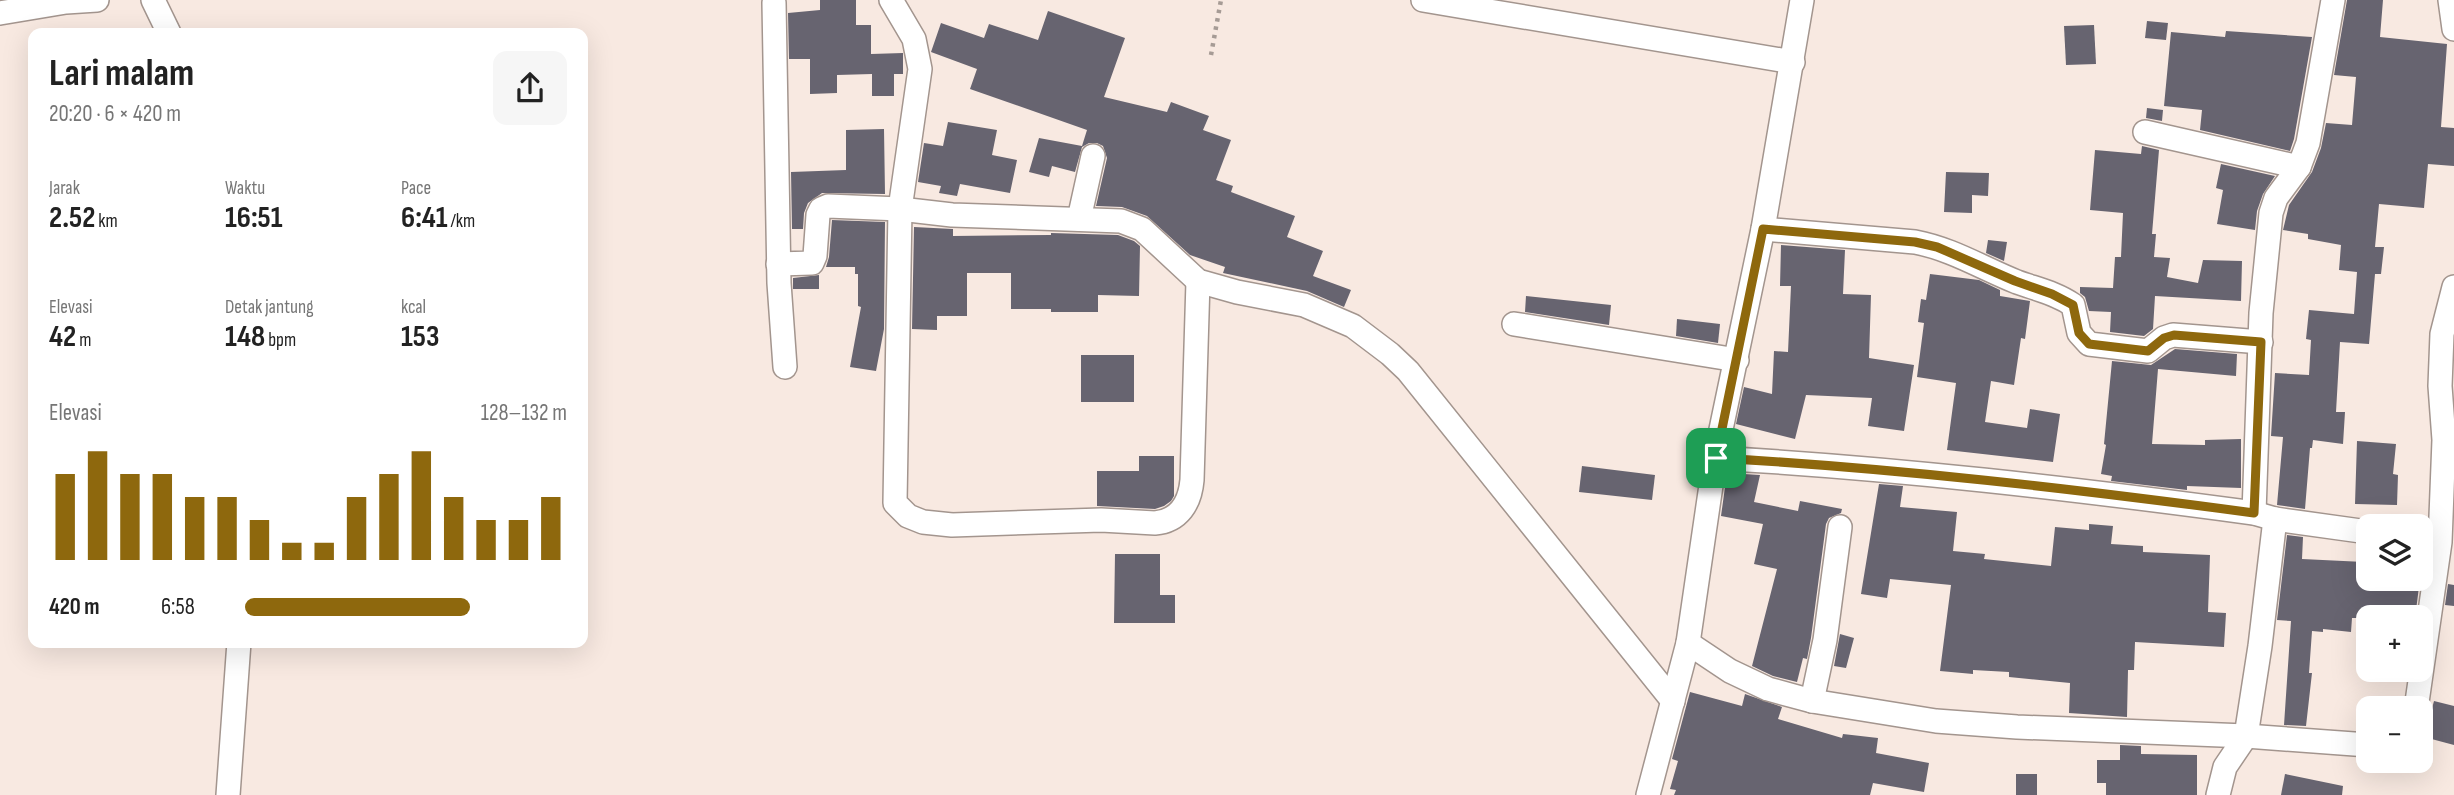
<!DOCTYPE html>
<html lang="id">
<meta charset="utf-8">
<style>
:root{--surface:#fff;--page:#f6f6f6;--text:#222;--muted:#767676;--accent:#8e680d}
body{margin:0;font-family:"Sofia Sans Condensed",sans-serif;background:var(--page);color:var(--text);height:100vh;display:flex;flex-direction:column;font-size:26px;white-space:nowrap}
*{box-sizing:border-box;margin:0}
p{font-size:23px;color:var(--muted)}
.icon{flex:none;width:38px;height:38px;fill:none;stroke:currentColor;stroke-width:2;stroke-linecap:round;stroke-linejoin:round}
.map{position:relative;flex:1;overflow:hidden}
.side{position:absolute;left:28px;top:28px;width:560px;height:620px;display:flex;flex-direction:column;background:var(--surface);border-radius:14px;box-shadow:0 7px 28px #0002}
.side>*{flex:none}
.tools{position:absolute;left:2356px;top:514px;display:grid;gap:14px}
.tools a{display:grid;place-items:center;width:77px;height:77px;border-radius:14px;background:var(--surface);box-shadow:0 7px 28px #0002;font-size:35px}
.pin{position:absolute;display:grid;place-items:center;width:60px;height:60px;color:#fff;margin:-30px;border-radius:14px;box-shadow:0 4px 10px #0006}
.round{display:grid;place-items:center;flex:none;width:74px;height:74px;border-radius:14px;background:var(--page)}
.summary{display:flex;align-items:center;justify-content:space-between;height:119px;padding:0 21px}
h1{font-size:38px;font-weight:700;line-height:52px}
.stats{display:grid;grid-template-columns:repeat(3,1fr);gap:10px;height:119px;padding:7px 21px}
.stats div{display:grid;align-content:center}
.stats b{font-size:30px;font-weight:700}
.stats small{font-size:19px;font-weight:400}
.stats p{font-size:19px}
.chart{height:196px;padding:14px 21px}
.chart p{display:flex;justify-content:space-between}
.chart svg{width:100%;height:126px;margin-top:7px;stroke:var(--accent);stroke-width:6}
ul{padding:0 21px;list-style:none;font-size:23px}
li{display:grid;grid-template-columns:112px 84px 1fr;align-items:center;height:52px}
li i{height:18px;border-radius:9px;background:var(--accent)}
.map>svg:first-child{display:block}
.building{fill:#676470}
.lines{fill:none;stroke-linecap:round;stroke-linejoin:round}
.minor-casing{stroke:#a3958e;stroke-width:26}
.path{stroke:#a69b95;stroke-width:4.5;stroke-dasharray:3.5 5;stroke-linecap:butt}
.minor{stroke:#fff;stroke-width:23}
.route-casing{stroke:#fff;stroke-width:14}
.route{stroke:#8e680d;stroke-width:9}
</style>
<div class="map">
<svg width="2454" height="795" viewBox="0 0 2454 795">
<rect width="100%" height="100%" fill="#f8e9e1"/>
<!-- building -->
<g class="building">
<polygon points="820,0 856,0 856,25 871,25 871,54 903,53 903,74 894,74 894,96 872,96 872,74 837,75 837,93 810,94 810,59 789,59 788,13 820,10"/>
<polygon points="2347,0 2383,0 2380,37 2447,44 2441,127 2454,128 2454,166 2428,164 2424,208 2379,204 2375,247 2384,247 2381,274 2375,274 2369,344 2340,342 2336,412 2345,412 2343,444 2313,440 2312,448 2310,448 2305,509 2277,505 2283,437 2271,436 2275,373 2309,375 2311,340 2306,339 2309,310 2354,314 2357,272 2339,270 2341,245 2308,239 2308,234 2283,230 2289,205 2312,172 2321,148 2326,123 2352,125 2356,77 2334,75"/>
<polygon points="1048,11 1125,38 1104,97 1167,112 1171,102 1209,116 1203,130 1231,140 1216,180 1233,186 1231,192 1295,216 1287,237 1323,251 1313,276 1351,290 1344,307 1307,291 1223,273 1225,267 1190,255 1147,216 1122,207 1096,206 1107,158 1103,146 1097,143 1089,143 1082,147 1075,172 1052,166 1049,177 1029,172 1039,138 1082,146 1087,130 970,89 977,69 931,52 941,23 984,38 989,24 1038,40"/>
<polygon points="2147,21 2168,23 2166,40 2145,38"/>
<polygon points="2094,25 2096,64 2066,65 2064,26"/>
<polygon points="2226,31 2312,37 2294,139 2290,151 2200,130 2202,110 2164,106 2171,32 2225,37"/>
<polygon points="2147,108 2163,110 2162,121 2146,118"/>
<polygon points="948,122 997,130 992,155 1017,160 1010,193 960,184 957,196 939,193 941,186 918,182 924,143 943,146"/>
<polygon points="884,129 885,194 822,193 808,203 804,213 803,229 792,229 791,172 846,170 846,130"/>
<polygon points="2142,146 2159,150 2152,234 2156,234 2154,257 2170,258 2167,277 2198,283 2203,260 2242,261 2241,301 2155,296 2153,329 2144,336 2110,332 2111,312 2089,311 2085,297 2080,293 2080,287 2113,288 2115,257 2121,257 2123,213 2090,210 2095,150 2141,154"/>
<polygon points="2221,164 2275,176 2263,194 2257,211 2255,230 2217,224 2223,190 2216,188"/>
<polygon points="1946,172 1989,173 1988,196 1972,195 1972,213 1944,212"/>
<polygon points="832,220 885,222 884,329 876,371 850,367 861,307 858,306 858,274 855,274 855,267 826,267 829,257"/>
<polygon points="914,227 953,229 953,236 1051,235 1051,233 1118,235 1134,241 1140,246 1139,296 1098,295 1098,312 1051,312 1051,309 1011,309 1011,273 967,273 967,316 937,316 937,330 912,329"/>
<polygon points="1988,240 2007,242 2004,261 1986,253"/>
<polygon points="1781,245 1845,250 1843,294 1871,295 1869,358 1914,365 1904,431 1868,426 1872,398 1806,395 1795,439 1736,424 1744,387 1772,394 1774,351 1788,352 1791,286 1780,286"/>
<polygon points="1930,274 1979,280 2000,290 2000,296 2030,301 2025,339 2021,338 2014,385 1991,381 1985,422 2027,428 2030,409 2060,414 2053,462 1947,450 1956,383 1917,377 1924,323 1918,322 1921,299 1926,300"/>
<polygon points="819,275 819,289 793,289 793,278"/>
<polygon points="1526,296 1611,305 1609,325 1525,312"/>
<polygon points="1677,319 1720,324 1718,343 1676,336"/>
<polygon points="2175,349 2237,354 2236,376 2158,369 2152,444 2205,445 2205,440 2241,439 2241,488 2187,486 2187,490 2111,481 2112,476 2101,474 2106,445 2104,444 2112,361 2151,365"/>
<rect x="1081" y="355" width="53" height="47"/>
<polygon points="2357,441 2396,444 2393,474 2398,475 2397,505 2355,504"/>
<polygon points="1139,456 1174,456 1174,496 1171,501 1164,506 1155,509 1097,506 1097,471 1139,471"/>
<polygon points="1582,466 1655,475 1652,500 1579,492"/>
<polygon points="1727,473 1760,475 1754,502 1798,511 1800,501 1842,509 1841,513 1829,518 1826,524 1811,638 1807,659 1803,658 1797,682 1773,676 1752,666 1777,569 1754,564 1763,524 1721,516"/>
<polygon points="1879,484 1903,486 1900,507 1957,512 1953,551 1985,554 1984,559 2051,566 2055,527 2089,530 2089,524 2113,526 2111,544 2143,546 2143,552 2210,555 2208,612 2226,613 2224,647 2135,642 2134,670 2128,670 2127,717 2069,713 2070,683 2009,677 2009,672 1973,670 1973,674 1940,671 1951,585 1890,579 1887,598 1861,594"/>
<polygon points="2287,535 2303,537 2302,559 2364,562 2363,579 2420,579 2415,618 2352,618 2351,632 2323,629 2323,632 2312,631 2309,673 2312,673 2306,726 2284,725 2291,621 2277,620"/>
<polygon points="1115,554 1160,554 1160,595 1175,595 1175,623 1114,623"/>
<polygon points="2448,584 2454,585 2454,606 2445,605"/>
<polygon points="1840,634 1854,638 1846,668 1834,666"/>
<polygon points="1690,692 1742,706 1745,694 1782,707 1778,719 1842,738 1843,734 1878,738 1876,753 1929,763 1924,792 1873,783 1870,795 1674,795 1676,790 1670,789 1678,761 1672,759"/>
<polygon points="2434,701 2454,706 2454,745 2424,737"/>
<polygon points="2120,745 2141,746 2141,754 2197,755 2197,795 2106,795 2106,783 2097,783 2097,760 2120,760"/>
<rect x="2016" y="774" width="21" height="21"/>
<polygon points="2285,774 2343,786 2342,795 2281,795"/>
</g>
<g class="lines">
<!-- minor casing -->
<g class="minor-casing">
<g id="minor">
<polyline points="153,0 169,33"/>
<path d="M891 0 914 39 920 69 900 209 895 503 908 516 923 522 952 525 1101 520 1155 523C1179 521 1190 503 1192 480L1198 281"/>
<polyline points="1423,0 1793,62"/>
<polyline points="2450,0 2454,29"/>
<polyline points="774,3 779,283 785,367"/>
<polyline points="0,13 66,2 97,0"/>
<polyline points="2145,132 2299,167"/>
<polyline points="1079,219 1093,156"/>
<path d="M1763 229 1915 242C1952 249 1982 268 2017 282 2036 289 2056 293 2073 305L2079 333 2089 344 2148 351 2164 338 2173 335 2261 342"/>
<polyline points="778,264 812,263 815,256 818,215 821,209 828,206 900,209 952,215 1121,221 1142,229 1198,281 1237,292 1304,305 1353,326 1390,354 1408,371 1673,701"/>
<polyline points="1514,324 1737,360"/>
<path d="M1715 458C1896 468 2075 489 2254 513L2275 519 2368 532"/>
<polyline points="2254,513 2261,313 2271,213 2276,198 2299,167 2308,143 2333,0"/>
<polyline points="1688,643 1730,671 1768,689 1812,701 1936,721 2017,727 2246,736 2368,745"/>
<polyline points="1812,701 1825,640 1840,527"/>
<polyline points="2416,709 2440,542 2444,440 2440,386 2442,334 2454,287"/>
<polyline points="228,795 239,642"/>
<polyline points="1648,795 1688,643 1715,458 1763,229 1802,0"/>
<polyline points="2218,795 2225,767 2246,736 2260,646 2275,519"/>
</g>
</g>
<!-- path -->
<polyline class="path" points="1211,55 1221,0"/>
<!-- minor -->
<use href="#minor" class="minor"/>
</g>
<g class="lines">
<!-- route casing -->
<g class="route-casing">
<path id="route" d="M1763 229 1915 242 1937 247 2015 281 2052 294 2073 305 2079 333 2089 344 2148 351 2164 338 2174 335 2261 342 2254 513C2075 489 1896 468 1716 458Z"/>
</g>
<!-- route -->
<use href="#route" class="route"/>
</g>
</svg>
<div class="tools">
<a><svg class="icon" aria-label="layers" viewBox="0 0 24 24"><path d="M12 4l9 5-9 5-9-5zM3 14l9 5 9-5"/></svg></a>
<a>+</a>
<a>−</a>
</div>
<div class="pin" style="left:1716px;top:458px;background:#1e9e55"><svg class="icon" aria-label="arrive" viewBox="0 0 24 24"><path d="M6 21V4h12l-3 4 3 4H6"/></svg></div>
<section class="side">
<div class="summary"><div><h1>Lari malam</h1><p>20:20 · 6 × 420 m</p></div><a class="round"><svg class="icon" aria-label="share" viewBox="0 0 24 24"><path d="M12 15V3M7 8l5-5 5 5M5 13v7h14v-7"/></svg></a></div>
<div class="stats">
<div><p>Jarak</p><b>2.52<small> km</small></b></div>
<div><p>Waktu</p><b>16:51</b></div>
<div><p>Pace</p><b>6:41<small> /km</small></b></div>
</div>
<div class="stats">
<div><p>Elevasi</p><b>42<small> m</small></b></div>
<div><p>Detak jantung</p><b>148<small> bpm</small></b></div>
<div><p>kcal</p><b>153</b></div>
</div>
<div class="chart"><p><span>Elevasi</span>128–132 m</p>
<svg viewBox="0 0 160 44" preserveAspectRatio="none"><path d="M5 44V14M15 44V6M25 44V14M35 44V14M45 44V22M55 44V22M65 44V30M75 44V38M85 44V38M95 44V22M105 44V14M115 44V6M125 44V22M135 44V30M145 44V30M155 44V22"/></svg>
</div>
<ul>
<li><b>420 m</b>6:58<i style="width:70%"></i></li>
</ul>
</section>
</div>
